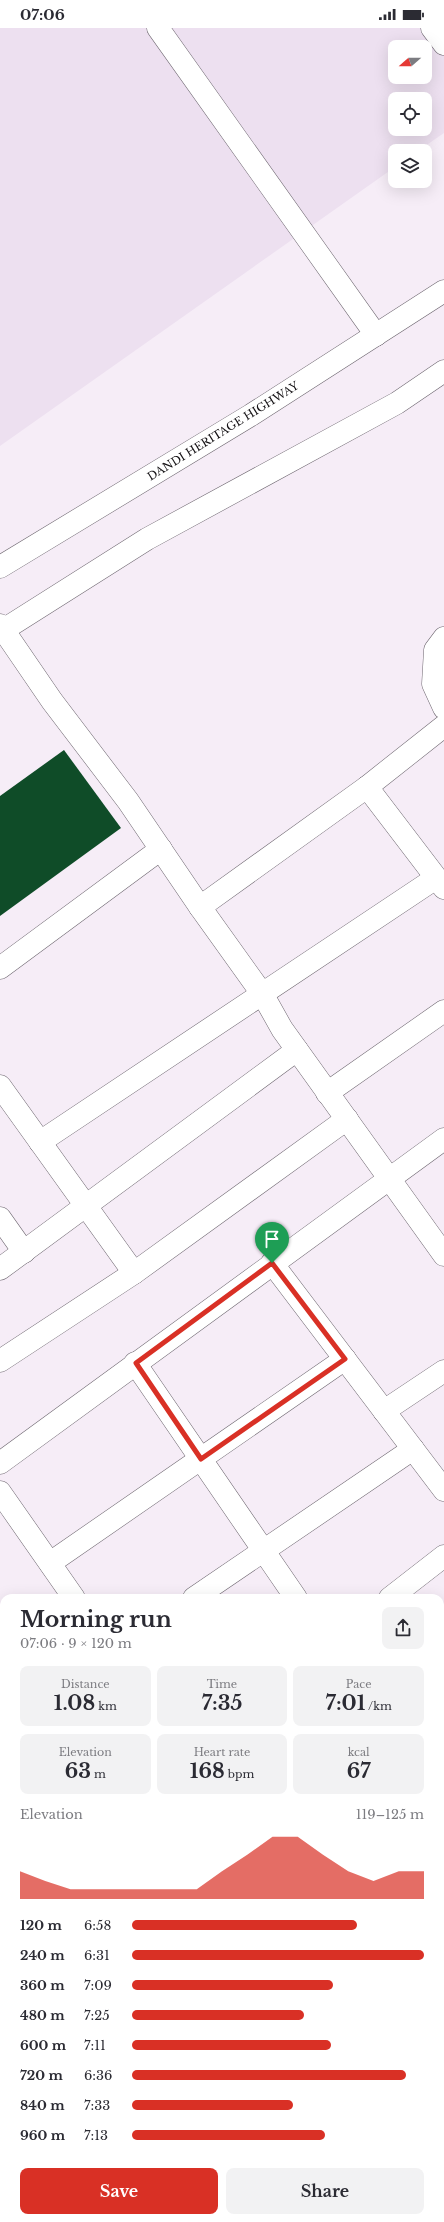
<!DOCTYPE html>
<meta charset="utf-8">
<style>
:root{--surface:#fff;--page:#f2f2f3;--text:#2b2b33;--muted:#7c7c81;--accent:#d93025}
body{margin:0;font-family:"Libre Baskerville",serif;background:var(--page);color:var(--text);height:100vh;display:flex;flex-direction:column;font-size:15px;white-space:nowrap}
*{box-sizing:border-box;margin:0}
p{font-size:13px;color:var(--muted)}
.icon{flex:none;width:22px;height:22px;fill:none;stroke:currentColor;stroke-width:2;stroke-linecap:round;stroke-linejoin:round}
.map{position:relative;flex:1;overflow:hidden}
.sheet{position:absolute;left:0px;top:1566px;width:444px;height:628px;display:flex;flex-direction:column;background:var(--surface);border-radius:12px 12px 0 0;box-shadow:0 4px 16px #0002}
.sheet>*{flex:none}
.needle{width:26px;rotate:250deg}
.tools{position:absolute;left:388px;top:12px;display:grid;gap:8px}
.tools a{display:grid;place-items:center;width:44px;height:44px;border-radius:8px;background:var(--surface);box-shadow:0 4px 16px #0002;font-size:20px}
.pin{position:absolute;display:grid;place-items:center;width:34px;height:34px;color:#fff;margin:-41px -17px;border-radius:50% 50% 50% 0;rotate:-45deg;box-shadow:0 0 4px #0007}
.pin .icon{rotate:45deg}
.round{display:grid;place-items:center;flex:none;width:42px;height:42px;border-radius:8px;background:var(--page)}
.overview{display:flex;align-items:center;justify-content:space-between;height:68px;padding:0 20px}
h1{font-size:22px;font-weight:700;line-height:30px}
.stats{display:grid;grid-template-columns:repeat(3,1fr);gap:6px;height:68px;padding:4px 20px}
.stats div{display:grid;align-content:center;border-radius:8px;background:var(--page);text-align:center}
.stats b{font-size:20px;font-weight:700}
.stats small{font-size:11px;font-weight:400}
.stats p{font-size:11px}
.chart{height:112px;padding:8px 20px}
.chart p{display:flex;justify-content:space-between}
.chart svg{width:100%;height:72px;margin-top:4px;fill:var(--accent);opacity:.7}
.action{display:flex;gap:8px;margin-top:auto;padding:8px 20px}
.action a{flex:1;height:46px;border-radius:8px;background:var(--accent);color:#fff;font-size:16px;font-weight:700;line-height:46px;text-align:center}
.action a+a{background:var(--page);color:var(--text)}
ul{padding:0 20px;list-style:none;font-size:13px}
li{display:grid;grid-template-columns:64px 48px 1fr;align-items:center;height:30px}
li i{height:10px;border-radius:5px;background:var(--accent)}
.status{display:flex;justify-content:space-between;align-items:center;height:28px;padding:0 20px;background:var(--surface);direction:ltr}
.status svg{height:11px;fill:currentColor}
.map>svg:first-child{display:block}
.built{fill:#ede0f0;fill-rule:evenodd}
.building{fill:#0f4c28}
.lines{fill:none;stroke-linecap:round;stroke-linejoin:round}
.street-casing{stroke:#6e6770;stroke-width:23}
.highway-casing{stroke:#6e6770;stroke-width:23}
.street{stroke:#fff;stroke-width:22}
.highway{stroke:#fff;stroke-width:22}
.route-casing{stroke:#fff;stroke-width:8}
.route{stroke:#d93025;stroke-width:5}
.labels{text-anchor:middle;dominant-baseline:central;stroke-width:4;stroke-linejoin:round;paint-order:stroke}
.street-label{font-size:11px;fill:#151215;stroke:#fff}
</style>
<div class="status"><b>07:06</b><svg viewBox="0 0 49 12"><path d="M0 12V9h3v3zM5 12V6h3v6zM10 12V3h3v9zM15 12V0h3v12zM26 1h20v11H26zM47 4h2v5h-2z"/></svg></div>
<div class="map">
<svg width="444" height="2194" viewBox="0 0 444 2194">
<rect width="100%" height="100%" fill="#f6edf7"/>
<!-- built -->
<path class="built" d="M0 0H444V105L418 123H395V139L0 418ZM395 19H425V49H395ZM395 71H425V101H395Z"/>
<!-- building -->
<polygon class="building" points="64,722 121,800 0,888 0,768"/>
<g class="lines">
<!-- street casing -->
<g class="street-casing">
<g id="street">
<polyline points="158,0 376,307"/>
<polyline points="432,0 444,16"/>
<polyline points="0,597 52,673 128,773 200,879 263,967 282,1001 444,1227"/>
<polyline points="444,610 435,622 433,656 444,680"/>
<polyline points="367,759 444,860"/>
<polyline points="200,879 367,759 444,698"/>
<polyline points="0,940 161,821"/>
<polyline points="0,1058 134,1245"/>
<polyline points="327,1065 444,983"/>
<polyline points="40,1114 436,850"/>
<polyline points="0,1190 24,1224"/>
<polyline points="272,1235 444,1462"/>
<polyline points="0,1241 297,1022"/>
<polyline points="0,1333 134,1245 347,1091"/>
<polyline points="135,1335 296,1570"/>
<polyline points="384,1383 444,1343"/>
<polyline points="0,1435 444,1111"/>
<polyline points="0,1464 74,1570"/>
<polyline points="50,1535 345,1331"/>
<polyline points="194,1570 413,1421"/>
<polyline points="390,1570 444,1528"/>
<polyline points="440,1663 444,1660"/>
<polyline points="440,1798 444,1795"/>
<polyline points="0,1868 4,1865"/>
<polyline points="440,1917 444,1922"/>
<polyline points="440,2035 444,2033"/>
</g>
</g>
<!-- highway casing -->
<g class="highway-casing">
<g id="highway">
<polyline points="0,539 251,387 444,263"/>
<polyline points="0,604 147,511 397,375 444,343"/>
</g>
</g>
<!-- street -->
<use href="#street" class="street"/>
<!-- highway -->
<use href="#highway" class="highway"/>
</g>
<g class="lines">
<!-- route casing -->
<g class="route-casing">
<polygon id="route" points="272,1235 345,1331 201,1431 136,1335"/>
</g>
<!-- route -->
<use href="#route" class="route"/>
</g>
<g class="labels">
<!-- street labels -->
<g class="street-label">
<text transform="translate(223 403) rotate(-32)">DANDI HERITAGE HIGHWAY</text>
</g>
</g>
</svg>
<div class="tools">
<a><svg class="needle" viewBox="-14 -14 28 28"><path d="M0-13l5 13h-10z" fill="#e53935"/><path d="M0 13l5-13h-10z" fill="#7c7c81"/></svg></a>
<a><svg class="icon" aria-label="locate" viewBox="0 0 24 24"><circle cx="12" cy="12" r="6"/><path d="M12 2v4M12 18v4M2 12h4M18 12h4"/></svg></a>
<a><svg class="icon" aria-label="layers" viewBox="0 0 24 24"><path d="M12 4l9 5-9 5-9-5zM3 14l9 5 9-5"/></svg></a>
</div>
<div class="pin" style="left:272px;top:1235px;background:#1e9e55"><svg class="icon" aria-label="arrive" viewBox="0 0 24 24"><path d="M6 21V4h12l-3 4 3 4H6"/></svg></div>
<section class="sheet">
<div class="overview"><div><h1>Morning run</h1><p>07:06 · 9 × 120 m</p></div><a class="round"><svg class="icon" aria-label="share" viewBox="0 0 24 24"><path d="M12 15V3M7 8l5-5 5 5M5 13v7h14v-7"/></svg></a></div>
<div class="stats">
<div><p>Distance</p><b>1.08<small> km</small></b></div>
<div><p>Time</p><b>7:35</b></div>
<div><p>Pace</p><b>7:01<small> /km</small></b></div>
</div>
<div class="stats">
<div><p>Elevation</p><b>63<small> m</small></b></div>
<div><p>Heart rate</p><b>168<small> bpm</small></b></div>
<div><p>kcal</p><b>67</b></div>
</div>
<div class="chart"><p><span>Elevation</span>119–125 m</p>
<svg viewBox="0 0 160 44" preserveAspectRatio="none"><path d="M0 44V27L10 33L20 38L30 38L40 38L50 38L60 38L70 38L80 27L90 17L100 6L110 6L120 17L130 27L140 33L150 27L160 27V44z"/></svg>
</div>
<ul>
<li><b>120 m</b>6:58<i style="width:77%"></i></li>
<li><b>240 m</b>6:31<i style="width:100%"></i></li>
<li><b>360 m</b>7:09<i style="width:69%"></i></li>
<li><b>480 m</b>7:25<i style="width:59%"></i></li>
<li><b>600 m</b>7:11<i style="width:68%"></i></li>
<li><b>720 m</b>6:36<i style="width:94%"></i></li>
<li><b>840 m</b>7:33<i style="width:55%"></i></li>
<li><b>960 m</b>7:13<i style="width:66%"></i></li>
</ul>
<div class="action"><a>Save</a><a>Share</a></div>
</section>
</div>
